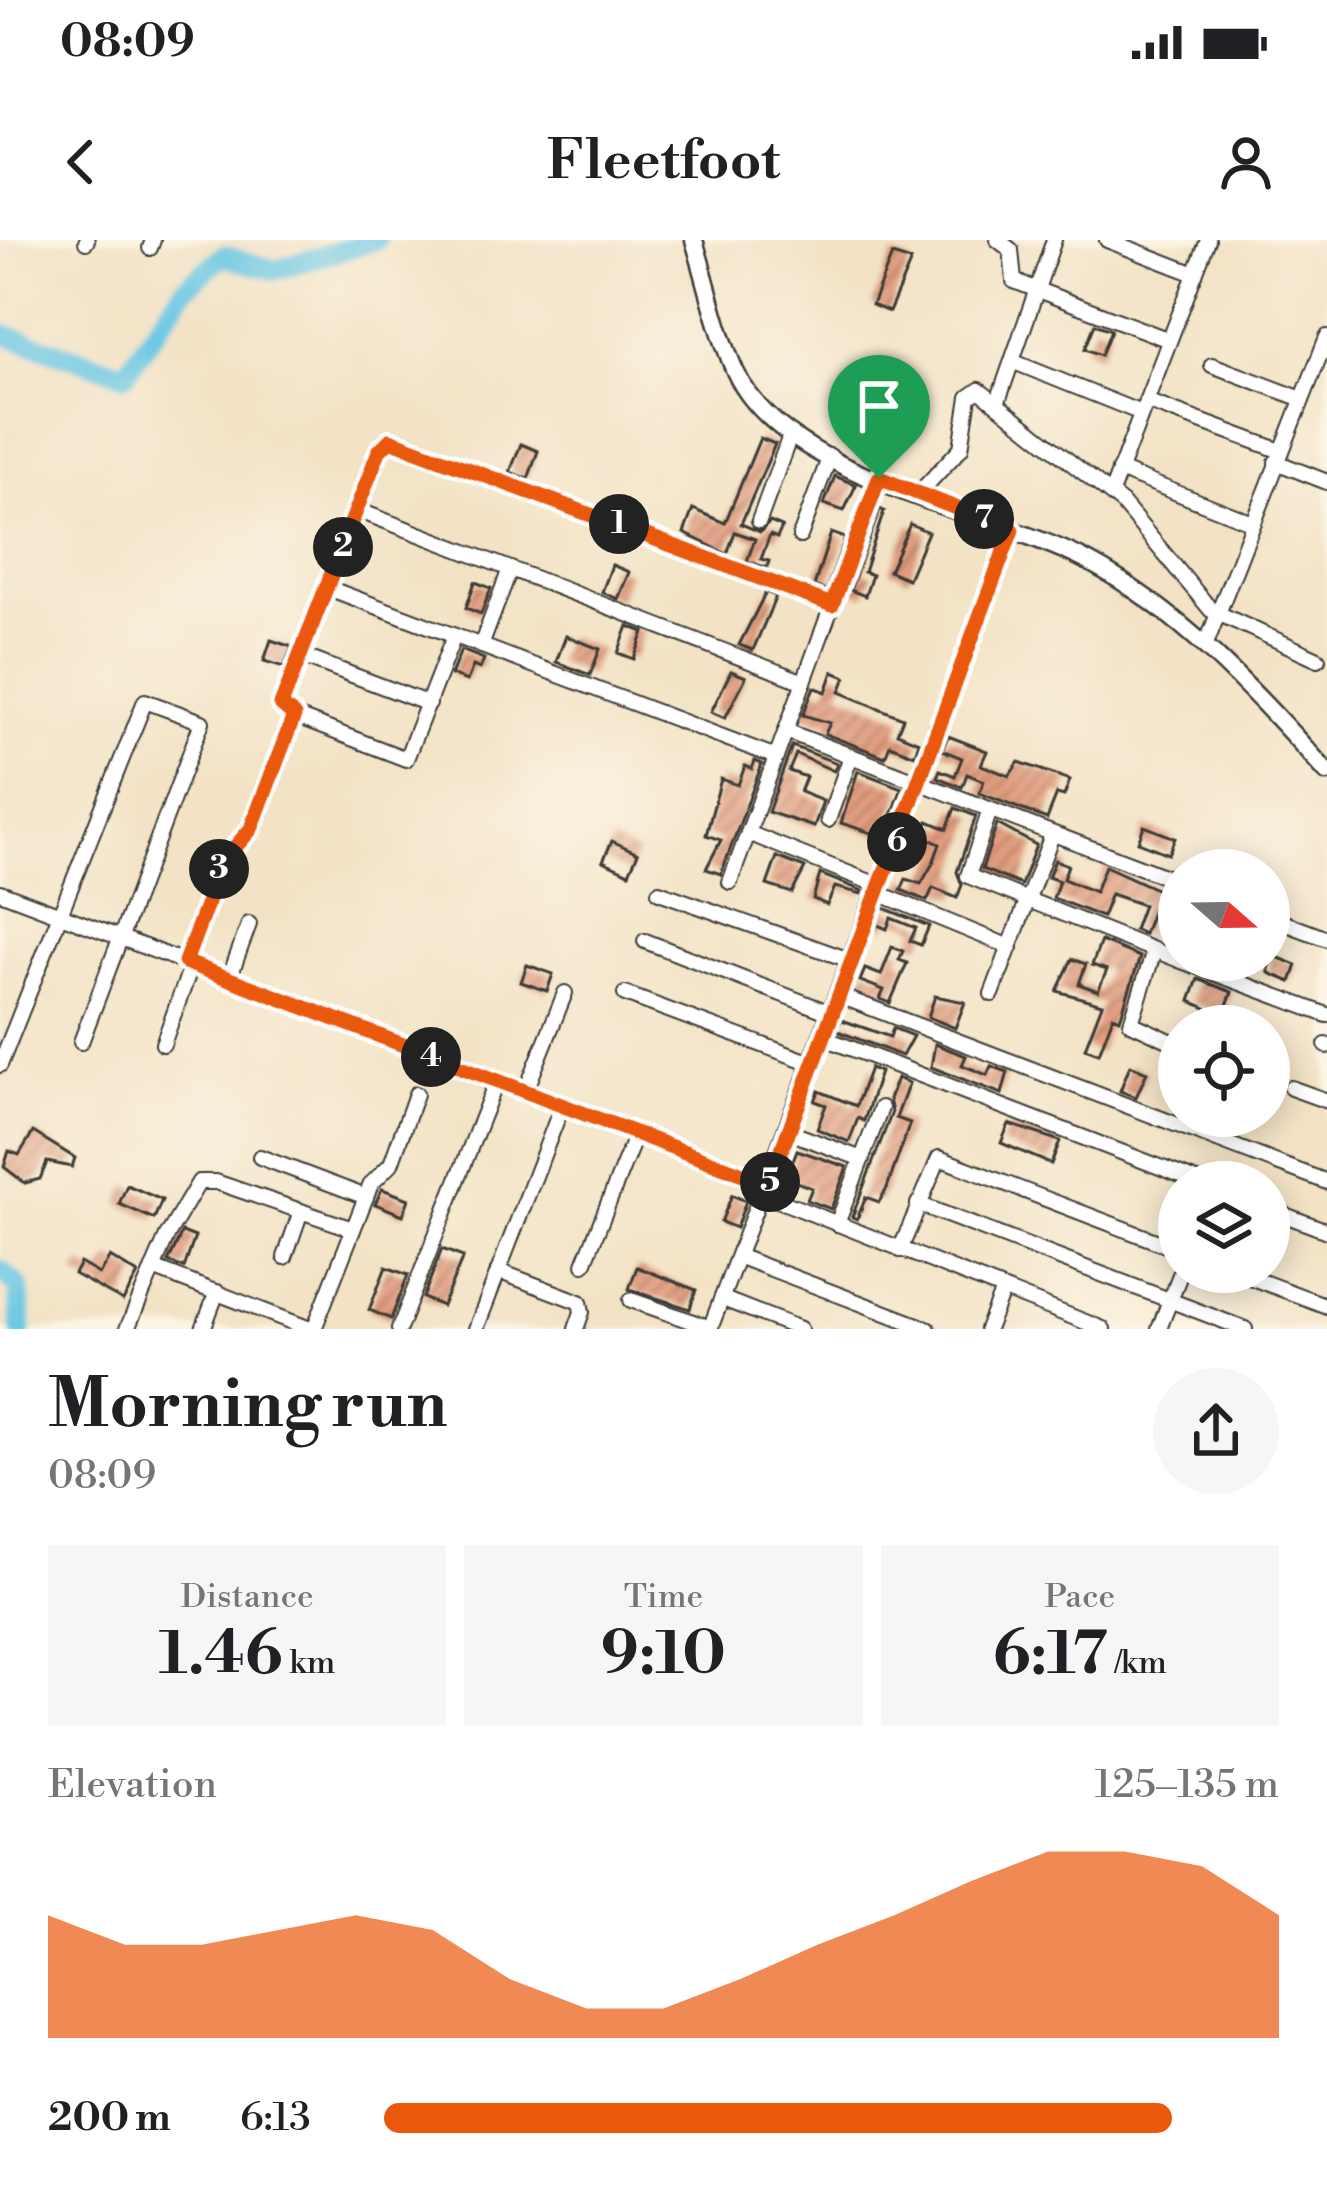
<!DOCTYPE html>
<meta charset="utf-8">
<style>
:root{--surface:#fff;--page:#f6f6f6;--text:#202124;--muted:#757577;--accent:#ea580c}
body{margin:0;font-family:"Libre Bodoni",serif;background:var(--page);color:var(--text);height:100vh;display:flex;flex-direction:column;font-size:45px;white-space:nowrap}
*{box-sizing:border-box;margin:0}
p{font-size:39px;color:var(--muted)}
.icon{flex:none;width:66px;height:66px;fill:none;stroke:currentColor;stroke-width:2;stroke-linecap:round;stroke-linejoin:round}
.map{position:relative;height:1089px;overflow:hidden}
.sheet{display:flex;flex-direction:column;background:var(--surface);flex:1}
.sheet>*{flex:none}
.needle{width:78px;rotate:110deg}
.tools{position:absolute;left:1158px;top:609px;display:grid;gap:24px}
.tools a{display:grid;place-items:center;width:132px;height:132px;border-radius:50%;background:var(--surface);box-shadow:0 6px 30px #0003;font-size:60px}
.pin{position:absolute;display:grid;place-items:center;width:102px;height:102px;color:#fff;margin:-123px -51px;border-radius:50% 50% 50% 0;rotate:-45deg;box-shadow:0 0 12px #0007}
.pin .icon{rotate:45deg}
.km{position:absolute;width:60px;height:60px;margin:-30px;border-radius:50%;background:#222;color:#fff;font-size:33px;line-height:60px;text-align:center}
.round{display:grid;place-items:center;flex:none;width:126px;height:126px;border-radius:63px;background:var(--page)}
.overview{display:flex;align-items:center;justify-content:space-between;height:204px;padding:0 48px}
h1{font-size:66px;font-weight:700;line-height:90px}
.metrics{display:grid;grid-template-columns:repeat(3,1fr);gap:18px;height:204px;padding:12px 48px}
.metrics div{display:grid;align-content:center;border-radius:0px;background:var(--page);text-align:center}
.metrics b{font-size:60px;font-weight:700}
.metrics small{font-size:33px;font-weight:400}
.metrics p{font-size:33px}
.chart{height:336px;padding:24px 48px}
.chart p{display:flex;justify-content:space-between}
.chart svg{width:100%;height:216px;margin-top:12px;fill:var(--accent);opacity:.7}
ul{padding:0 48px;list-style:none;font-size:39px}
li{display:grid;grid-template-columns:192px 144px 1fr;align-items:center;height:90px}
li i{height:30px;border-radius:15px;background:var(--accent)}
.status{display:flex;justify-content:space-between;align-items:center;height:84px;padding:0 60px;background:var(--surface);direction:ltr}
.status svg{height:33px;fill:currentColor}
header{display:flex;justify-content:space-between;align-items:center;height:156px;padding:0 48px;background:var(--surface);font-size:54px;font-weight:700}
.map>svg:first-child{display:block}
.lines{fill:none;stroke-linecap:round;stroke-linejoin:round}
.river{stroke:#66c6e4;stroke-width:21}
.building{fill:url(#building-hatch)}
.minor-casing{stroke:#3c3a35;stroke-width:18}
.tertiary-casing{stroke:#3c3a35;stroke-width:21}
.minor{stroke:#fff;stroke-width:14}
.tertiary{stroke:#fff;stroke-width:16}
.route-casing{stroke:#fff;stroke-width:24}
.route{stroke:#ea580c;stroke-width:15}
</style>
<div class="status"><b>08:09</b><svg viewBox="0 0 49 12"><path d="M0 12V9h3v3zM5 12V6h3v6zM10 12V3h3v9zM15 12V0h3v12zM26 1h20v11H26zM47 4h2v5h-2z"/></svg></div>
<header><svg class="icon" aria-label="back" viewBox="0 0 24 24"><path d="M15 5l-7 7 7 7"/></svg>Fleetfoot<svg class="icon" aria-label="person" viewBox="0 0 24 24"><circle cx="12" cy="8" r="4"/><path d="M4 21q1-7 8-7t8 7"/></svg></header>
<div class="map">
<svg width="1327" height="1089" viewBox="0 0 1327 1089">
<defs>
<pattern id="building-hatch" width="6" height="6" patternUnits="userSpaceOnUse" patternTransform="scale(3)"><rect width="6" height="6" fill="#e29d7f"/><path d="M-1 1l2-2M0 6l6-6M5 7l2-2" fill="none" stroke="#b67f67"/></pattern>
</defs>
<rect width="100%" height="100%" fill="#fcf5e5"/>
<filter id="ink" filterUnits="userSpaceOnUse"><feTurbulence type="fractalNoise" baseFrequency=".00833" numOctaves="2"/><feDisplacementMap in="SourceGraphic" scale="24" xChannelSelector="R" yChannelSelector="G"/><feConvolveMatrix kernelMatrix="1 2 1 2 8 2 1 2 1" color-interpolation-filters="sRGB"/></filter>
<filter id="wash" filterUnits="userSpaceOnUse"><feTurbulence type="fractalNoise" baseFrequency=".004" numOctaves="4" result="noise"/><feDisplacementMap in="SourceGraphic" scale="48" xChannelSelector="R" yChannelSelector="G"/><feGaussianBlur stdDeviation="2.7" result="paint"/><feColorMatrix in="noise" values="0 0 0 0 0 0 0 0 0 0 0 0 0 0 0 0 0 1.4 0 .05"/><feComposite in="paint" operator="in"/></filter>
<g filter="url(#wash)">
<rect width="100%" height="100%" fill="#f3e2c5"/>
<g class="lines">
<!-- river -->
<g class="river">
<polyline points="0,93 125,134 184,49 223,16 275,30 376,0"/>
<polyline points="0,1030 19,1047 21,1089"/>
</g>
</g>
<g id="blocks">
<!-- building -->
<g class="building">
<polygon points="892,15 911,21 889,72 872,65"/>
<polygon points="1095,84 1111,90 1101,115 1085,109"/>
<polygon points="760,198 775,204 741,284 760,292 770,282 782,287 777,298 770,295 761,319 769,321 767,328 747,321 755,299 735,292 727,314 684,293 693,269 725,283"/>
<polygon points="521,204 538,211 528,239 510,232"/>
<polygon points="835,236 856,245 844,271 824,264"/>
<polygon points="880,269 884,271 864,332 872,335 865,356 850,350"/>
<polygon points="910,284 928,292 908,339 889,331"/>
<polygon points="831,293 845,298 826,351 814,346"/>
<polygon points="612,325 629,332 618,359 602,352"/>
<polygon points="475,342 491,348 481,374 466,368"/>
<polygon points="766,352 776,356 753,410 739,405"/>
<polygon points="628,386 644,392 634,419 618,413"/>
<polygon points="566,396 600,409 590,435 556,422"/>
<polygon points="271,400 292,407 284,427 264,421"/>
<polygon points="461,410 484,419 480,429 473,426 467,441 451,435"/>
<polygon points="731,431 746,437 725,478 711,472"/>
<polygon points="833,432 846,437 840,452 903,478 897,493 919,502 915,515 890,505 885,517 825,494 830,483 803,475 814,447 826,452"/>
<polygon points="948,496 987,511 981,525 1009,536 1019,522 1070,540 1064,556 1057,554 1047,579 979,553 984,541 967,534 962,547 937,537 940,530 955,536 962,518 942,510"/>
<polygon points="792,506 837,523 834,531 796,514 789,531 806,537 800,552 823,561 814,587 768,572"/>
<polygon points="755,521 762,524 721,634 706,629 721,600 706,595 721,539 738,545 745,526 752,529"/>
<polygon points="858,531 902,548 884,597 841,583"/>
<polygon points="955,568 976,576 957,632 962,645 957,658 933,648 927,661 901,650 906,639 921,644 933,623 940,604 922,596 928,581 947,589"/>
<polygon points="997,584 1036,605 1021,645 982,629"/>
<polygon points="1144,586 1175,598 1168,614 1138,602"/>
<polygon points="612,601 638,613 629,633 603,621"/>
<polygon points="777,617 805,628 792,653 767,645"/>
<polygon points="1055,620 1068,625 1063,639 1095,652 1105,626 1160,651 1144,694 1134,690 1143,665 1111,654 1102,677 1053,658 1059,641 1048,637"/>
<polygon points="820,634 863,651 862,654 835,647 827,665 813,659"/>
<polygon points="881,667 929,686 921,705 910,701 916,688 891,678 887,689 875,684"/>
<polygon points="1101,701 1140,717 1120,779 1113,776 1099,813 1085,808 1102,764 1057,751 1072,719 1086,724 1079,744 1098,751 1107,730 1092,725"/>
<polygon points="892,707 903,711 899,720 907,723 890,763 880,759 884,750 860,741 865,729 881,735"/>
<polygon points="1269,714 1297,725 1291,742 1269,733"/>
<polygon points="527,725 553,734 547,751 521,742"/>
<polygon points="1198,739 1232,752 1220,783 1203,776 1206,768 1190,761"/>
<polygon points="935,756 965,762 955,788 928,777"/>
<polygon points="842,780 890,797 893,788 913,796 902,816 835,790"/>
<polygon points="935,804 966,816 962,825 987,835 991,826 1008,832 1002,854 931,827"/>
<polygon points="1130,825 1147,832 1136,857 1120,851"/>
<polygon points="870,828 880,832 864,881 858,878 849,902 817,889 826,865 815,861 819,851 856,866"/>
<polygon points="897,838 909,843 896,878 910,883 887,948 879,962 866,957 857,979 852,977 892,872 889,859"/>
<polygon points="1009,884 1060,901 1051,924 1001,903"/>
<polygon points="33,892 75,918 72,927 47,922 40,939 25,943 4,927 9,911 19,915"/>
<polygon points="797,910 847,927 831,969 807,960 812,948 786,938"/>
<polygon points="127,945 162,960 154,979 119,964"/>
<polygon points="382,949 409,959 403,975 375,964"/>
<polygon points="732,955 746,961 736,988 721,982"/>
<polygon points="182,992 195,997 184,1028 168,1022"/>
<polygon points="442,1009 463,1017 442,1066 423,1058"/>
<polygon points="110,1017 138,1034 123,1061 74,1034 80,1023 99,1034"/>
<polygon points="386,1027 408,1035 391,1079 369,1070"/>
<polygon points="637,1027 696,1050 690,1069 629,1049"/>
</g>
</g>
</g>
<g filter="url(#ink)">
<use href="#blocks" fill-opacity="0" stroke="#3c3a35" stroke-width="3"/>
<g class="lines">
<!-- minor casing -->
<g class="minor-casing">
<g id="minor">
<polyline points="998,0 1011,10 1014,41 1169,100"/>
<polyline points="1107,0 1195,34"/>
<polyline points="86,2 87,0"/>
<polyline points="150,8 153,0"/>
<polyline points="1014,122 1141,173"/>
<polyline points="1212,125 1302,159"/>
<polyline points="1146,161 1281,211"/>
<polyline points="997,164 1054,0"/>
<polyline points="1276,222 1327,242"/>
<polyline points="1119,230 1253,283"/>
<polyline points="1111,253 1208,0"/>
<polyline points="918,254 961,208 969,157 979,150 1122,263 1211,370 1318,419"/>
<polyline points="357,270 804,442"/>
<polyline points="759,281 791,193"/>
<polyline points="800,296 830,216"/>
<polyline points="328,348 776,517"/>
<polyline points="1206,404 1327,97"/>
<polyline points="481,406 510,329"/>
<polyline points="302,416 429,464"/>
<polyline points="294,476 406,519 454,396"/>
<polyline points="786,491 1179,642"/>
<polyline points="990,570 968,636 1179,720"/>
<polyline points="828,580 851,516"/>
<polyline points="748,593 880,646"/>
<polyline points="730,642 879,238"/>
<polyline points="0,652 769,944"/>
<polyline points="659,652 852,721"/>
<polyline points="878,653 1010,707"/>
<polyline points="1269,677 1327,699"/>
<polyline points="645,701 833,774"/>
<polyline points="1154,711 1131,783 1179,805"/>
<polyline points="1179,720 1327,775"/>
<polyline points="185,722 223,621 251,589 294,476 281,465 384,203 397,202 832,365"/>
<polyline points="229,739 249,684"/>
<polyline points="625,754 814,824"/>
<polyline points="992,754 1052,595"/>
<polyline points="840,756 1327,942"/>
<polyline points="824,798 1199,942"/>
<polyline points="163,804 192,724"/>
<polyline points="1326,805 1327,806"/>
<polyline points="0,825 145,461 202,482 81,802"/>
<polyline points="1291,848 1327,861"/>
<polyline points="525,853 565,753"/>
<polyline points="789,892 862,919"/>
<polyline points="260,917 366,957"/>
<polyline points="765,955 1103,1089"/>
<polyline points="918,964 1245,1089"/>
<polyline points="1269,969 1327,991"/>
<polyline points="837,984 881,868"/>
<polyline points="900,1010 939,918 1179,1010"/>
<polyline points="285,1017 301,971"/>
<polyline points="740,1017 928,1089"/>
<polyline points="584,1024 636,894"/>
<polyline points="153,1028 310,1089"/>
<polyline points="498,1031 580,1062 582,1072 576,1089"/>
<polyline points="1236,1032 1327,1066"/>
<polyline points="723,1059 800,1089"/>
<polyline points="631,1060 711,1088"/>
<polyline points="127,1089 167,996 199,942 216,942 353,989"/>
<polyline points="203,1089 217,1052"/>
<polyline points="314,1089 371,944 391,924 416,854"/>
<polyline points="399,1089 496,842"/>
<polyline points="476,1089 562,866"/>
<polyline points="710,1089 1012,289"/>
<polyline points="987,1089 1003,1050"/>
<polyline points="1159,1089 1181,1032"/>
</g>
</g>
<!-- tertiary casing -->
<g class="tertiary-casing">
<path id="tertiary" d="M694 0C707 43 717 90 735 131 783 239 991 270 1089 322 1185 374 1254 452 1327 532"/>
</g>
<!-- minor -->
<use href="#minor" class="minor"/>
<!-- tertiary -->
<use href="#tertiary" class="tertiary"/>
</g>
</g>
<g class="lines" filter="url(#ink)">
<!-- route casing -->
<g class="route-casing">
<polygon id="route" points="390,200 832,365 879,238 1012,290 769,944 185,722 223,621 251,589 294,476 281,465 379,211"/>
</g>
<!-- route -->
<use href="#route" class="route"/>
</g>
</svg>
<div class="tools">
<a><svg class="needle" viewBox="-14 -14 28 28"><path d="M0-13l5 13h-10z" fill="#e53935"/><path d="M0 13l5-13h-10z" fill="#757577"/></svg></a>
<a><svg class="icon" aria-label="locate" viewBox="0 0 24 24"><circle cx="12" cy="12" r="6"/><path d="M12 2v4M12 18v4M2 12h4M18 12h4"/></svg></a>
<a><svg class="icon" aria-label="layers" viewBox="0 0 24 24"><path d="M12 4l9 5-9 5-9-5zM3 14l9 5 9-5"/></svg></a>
</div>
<div class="pin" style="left:879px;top:238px;background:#1e9e55"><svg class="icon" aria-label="arrive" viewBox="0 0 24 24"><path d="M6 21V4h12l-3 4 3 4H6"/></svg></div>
<b class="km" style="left:619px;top:284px">1</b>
<b class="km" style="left:343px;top:307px">2</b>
<b class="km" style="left:219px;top:629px">3</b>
<b class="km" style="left:431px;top:817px">4</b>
<b class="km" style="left:770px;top:942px">5</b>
<b class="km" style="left:897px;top:602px">6</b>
<b class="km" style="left:984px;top:279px">7</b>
</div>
<section class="sheet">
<div class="overview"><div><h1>Morning run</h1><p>08:09</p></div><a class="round"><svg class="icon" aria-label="share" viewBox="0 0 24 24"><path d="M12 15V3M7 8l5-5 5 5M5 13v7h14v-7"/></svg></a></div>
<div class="metrics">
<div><p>Distance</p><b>1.46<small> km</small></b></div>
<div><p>Time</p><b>9:10</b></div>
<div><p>Pace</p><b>6:17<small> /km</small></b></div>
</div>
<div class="chart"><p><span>Elevation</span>125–135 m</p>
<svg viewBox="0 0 160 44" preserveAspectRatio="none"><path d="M0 44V19L10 25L20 25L30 22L40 19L50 22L60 32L70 38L80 38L90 32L100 25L110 19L120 12L130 6L140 6L150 9L160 19V44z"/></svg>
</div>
<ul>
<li><b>200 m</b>6:13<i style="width:88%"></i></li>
</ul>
</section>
